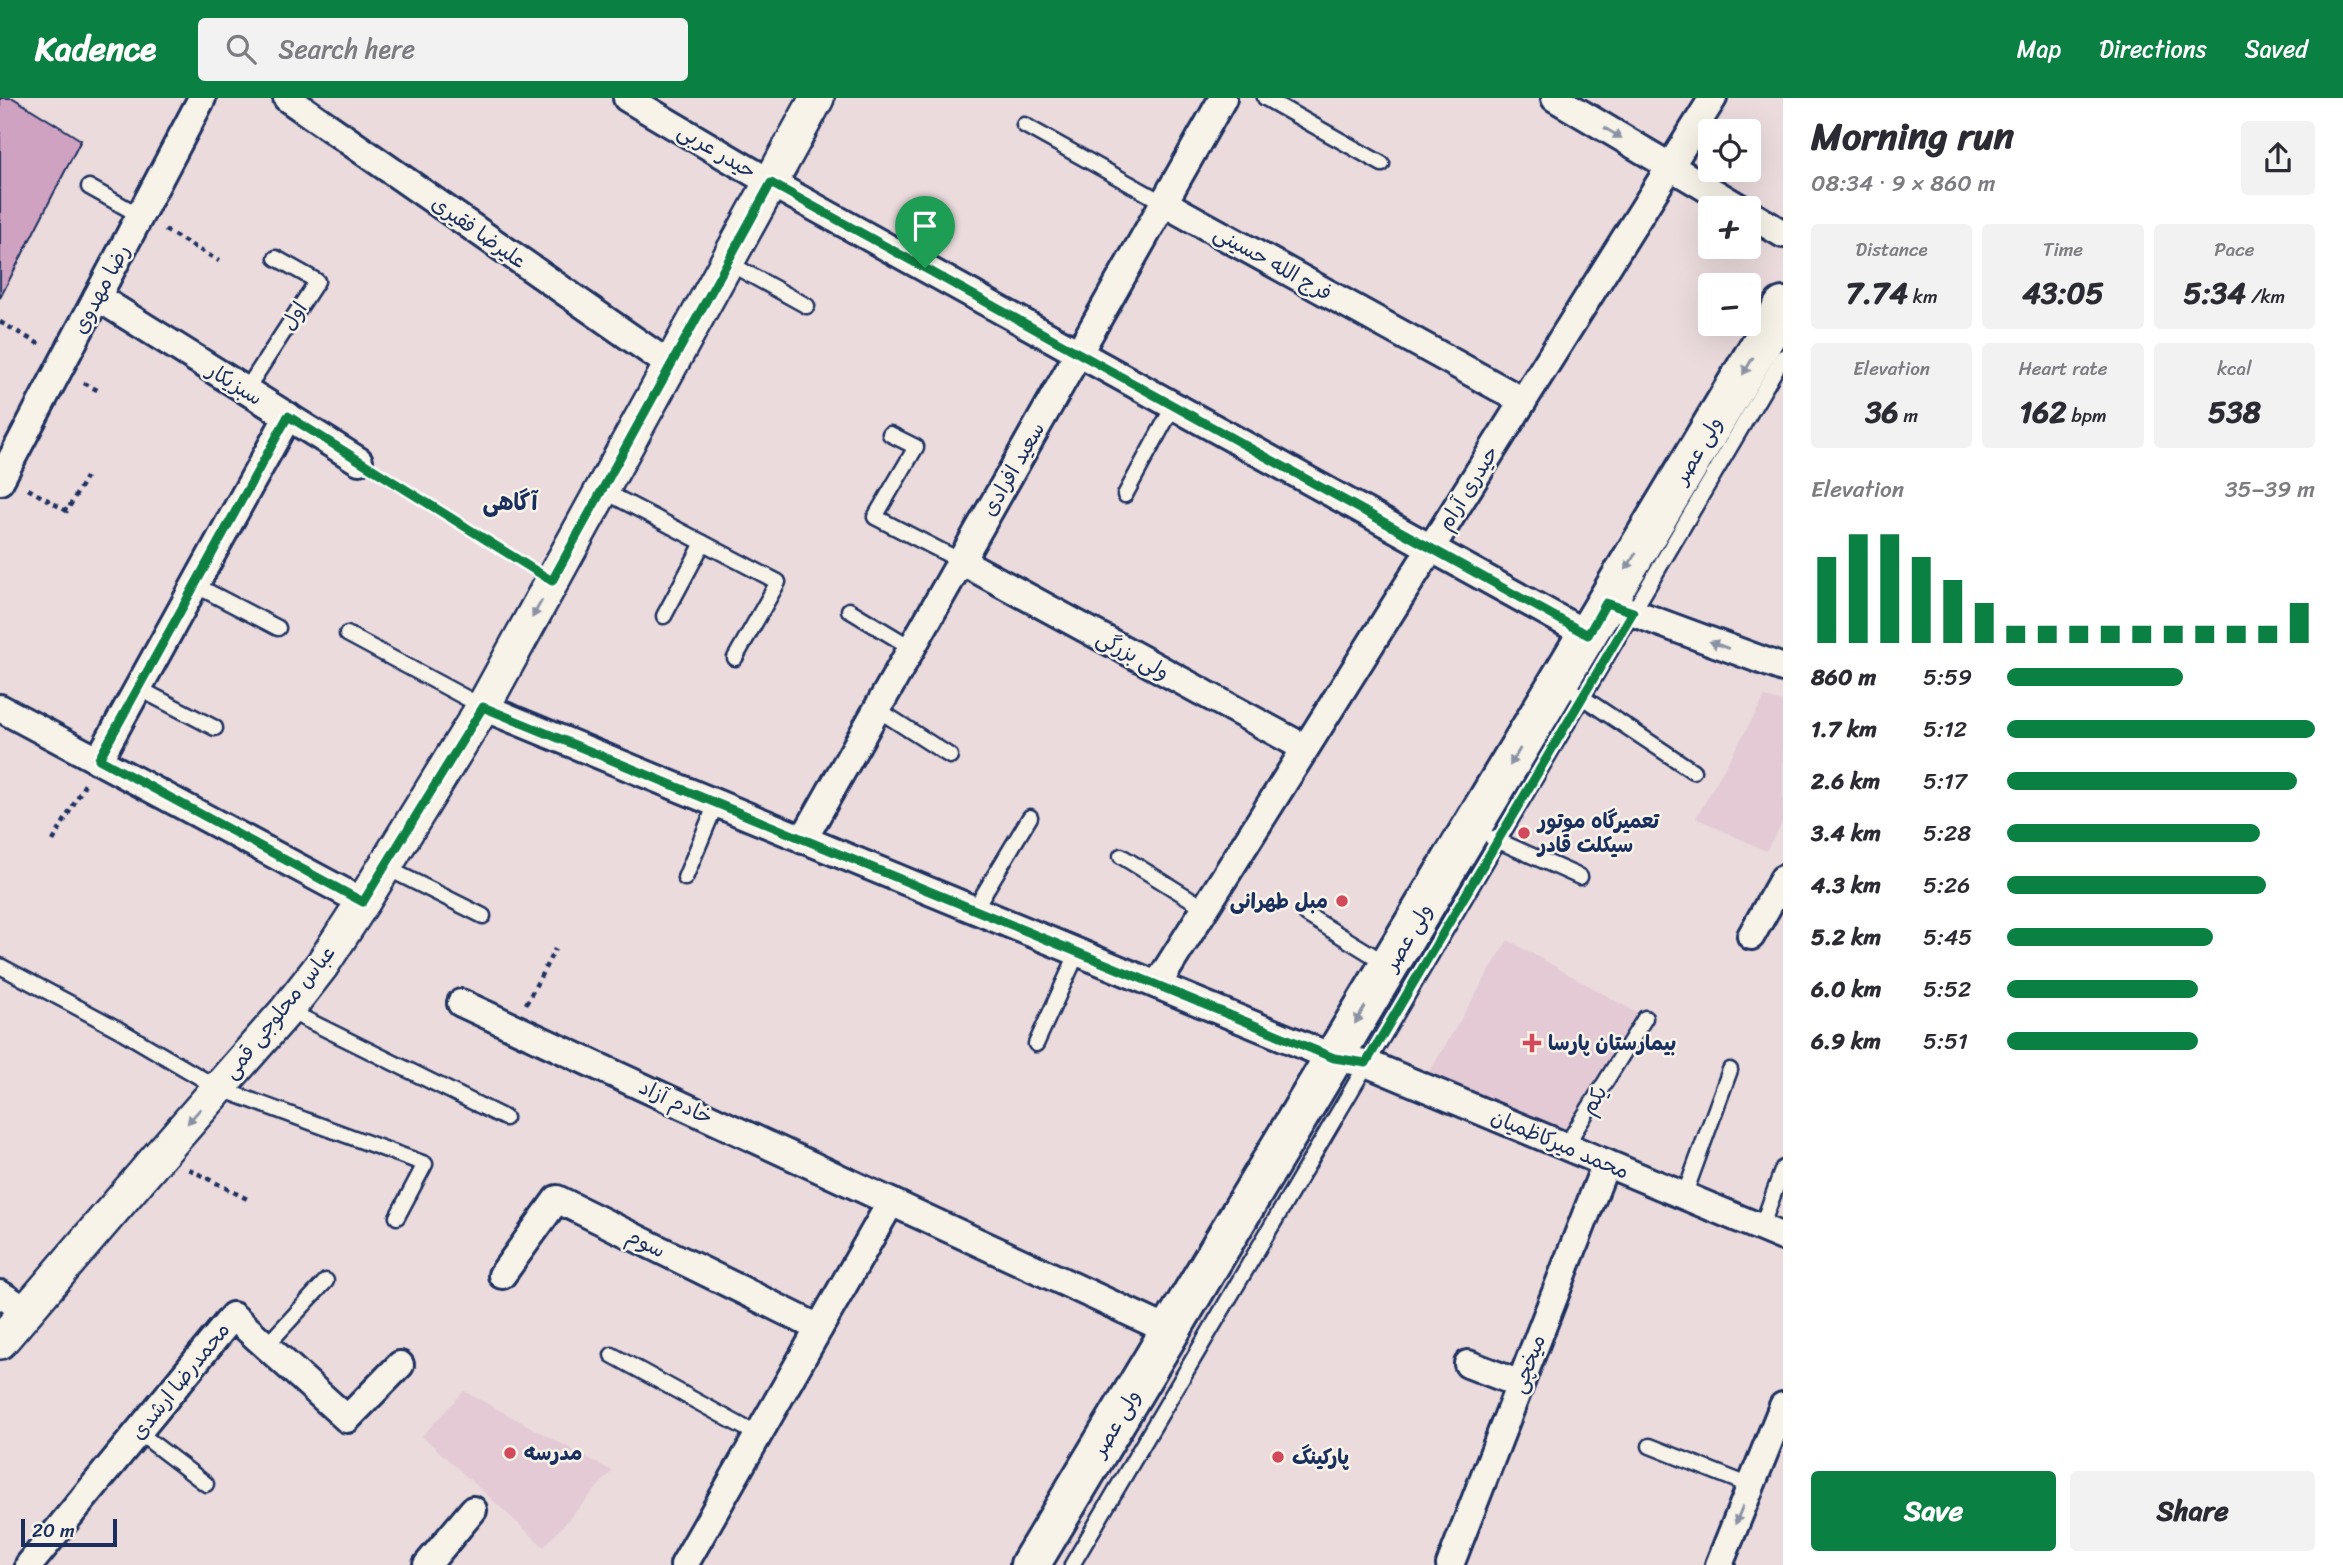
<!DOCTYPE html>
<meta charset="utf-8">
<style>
:root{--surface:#fff;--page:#f2f2f3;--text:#2b2b33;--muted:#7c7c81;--accent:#0b8043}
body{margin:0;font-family:Sriracha,"Playpen Sans Arabic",sans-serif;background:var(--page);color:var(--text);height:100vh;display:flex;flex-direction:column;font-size:26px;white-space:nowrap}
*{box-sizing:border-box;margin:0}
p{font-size:23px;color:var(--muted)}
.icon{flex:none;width:38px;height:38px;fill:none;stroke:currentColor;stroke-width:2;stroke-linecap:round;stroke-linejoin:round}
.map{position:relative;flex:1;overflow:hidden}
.details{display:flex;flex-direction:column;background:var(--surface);width:560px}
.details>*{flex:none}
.tools{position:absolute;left:1698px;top:21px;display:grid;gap:14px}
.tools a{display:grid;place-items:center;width:63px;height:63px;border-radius:7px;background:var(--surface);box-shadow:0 7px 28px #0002;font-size:35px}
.scale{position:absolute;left:21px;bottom:18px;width:96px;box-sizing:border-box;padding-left:7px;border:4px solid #1b2f5e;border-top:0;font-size:19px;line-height:24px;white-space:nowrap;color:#1b2f5e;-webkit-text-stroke:5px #f7f3e8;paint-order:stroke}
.pin{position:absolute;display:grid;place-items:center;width:60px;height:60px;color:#fff;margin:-72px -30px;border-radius:50% 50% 50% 0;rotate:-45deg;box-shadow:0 0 7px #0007}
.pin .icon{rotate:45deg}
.round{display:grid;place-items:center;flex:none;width:74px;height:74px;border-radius:7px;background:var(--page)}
.head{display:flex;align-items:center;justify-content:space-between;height:119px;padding:0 28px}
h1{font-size:38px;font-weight:800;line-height:52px}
.stats{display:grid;grid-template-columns:repeat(3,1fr);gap:10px;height:119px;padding:7px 28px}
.stats div{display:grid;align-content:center;border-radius:7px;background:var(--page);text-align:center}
.stats b{font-size:30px;font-weight:800}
.stats small{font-size:19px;font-weight:400}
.stats p{font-size:19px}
.chart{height:196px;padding:14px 28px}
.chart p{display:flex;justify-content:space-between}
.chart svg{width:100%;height:126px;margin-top:7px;stroke:var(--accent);stroke-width:6}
.button{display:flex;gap:14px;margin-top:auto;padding:14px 28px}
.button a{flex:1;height:80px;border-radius:7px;background:var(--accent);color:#fff;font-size:28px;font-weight:800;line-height:80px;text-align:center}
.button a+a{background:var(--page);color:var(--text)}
ul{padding:0 28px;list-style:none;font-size:23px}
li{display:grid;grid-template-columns:112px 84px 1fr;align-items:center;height:52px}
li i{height:18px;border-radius:9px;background:var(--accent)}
header{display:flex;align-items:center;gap:42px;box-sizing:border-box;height:98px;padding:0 35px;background:var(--accent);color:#fff}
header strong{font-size:33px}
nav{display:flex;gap:38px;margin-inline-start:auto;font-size:24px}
.search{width:490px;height:63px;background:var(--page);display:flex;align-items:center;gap:18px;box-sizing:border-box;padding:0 24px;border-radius:7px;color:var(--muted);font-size:26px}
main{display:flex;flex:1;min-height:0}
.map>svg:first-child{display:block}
.built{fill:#e3cad5}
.building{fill:#d0a2c2;stroke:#1b2f5e;stroke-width:2}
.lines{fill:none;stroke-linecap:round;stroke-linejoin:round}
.service-casing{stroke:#1b2f5e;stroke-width:19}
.minor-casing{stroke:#1b2f5e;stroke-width:32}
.tertiary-casing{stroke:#1b2f5e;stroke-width:38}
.primary-casing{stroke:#1b2f5e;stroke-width:44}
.path{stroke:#1b2f5e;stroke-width:4.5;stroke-dasharray:5 5;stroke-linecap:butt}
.service{stroke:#f7f3e8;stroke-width:14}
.minor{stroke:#f7f3e8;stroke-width:26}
.tertiary{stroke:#f7f3e8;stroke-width:33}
.primary{stroke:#f7f3e8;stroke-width:38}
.oneway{fill:#8991a3}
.route-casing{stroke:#fff;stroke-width:14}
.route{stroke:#0b8043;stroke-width:9}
.poi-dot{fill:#d1495b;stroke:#f7f3e8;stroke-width:2.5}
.labels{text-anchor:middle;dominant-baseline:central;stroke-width:5;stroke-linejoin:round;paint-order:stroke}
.street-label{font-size:21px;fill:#1b2f5e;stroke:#f7f3e8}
.poi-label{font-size:21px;font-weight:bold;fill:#1b2f5e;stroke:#f7f3e8;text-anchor:start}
.neighbourhood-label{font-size:23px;font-weight:bold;fill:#1b2f5e;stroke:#f7f3e8}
</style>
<header>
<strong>Kadence</strong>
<div class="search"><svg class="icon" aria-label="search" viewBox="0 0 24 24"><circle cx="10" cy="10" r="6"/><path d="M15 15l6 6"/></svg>Search here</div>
<nav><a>Map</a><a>Directions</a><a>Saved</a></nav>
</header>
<main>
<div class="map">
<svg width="1783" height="1467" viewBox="0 0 1783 1467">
<rect width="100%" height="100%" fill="#ebdbdd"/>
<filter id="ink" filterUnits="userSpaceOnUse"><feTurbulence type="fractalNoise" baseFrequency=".0143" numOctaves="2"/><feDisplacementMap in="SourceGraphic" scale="14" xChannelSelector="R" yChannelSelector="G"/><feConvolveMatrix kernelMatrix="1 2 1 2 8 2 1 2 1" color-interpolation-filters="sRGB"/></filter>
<g filter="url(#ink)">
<!-- built -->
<g class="built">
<polygon points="1765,599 1783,604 1783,724 1766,753 1696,720"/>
<polygon points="1508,842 1637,915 1563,1034 1428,976"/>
<polygon points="464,1293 612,1373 544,1449 422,1338"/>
</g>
<!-- building -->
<polygon class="building" points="0,0 13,0 81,42 0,200"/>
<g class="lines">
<!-- service casing -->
<g class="service-casing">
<g id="service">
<polyline points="1265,0 1382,66"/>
<polyline points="1024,27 1164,105"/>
<polyline points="89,89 139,117"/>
<polyline points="727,164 807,208"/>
<polyline points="246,292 317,183 276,160"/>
<polyline points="890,336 916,349 875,419 961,463"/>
<polyline points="602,392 778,484 735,560"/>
<polyline points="1125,397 1174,307"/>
<polyline points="195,487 278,530"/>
<polyline points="849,512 912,550"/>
<polyline points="664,518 703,445"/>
<polyline points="347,536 483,609"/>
<polyline points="138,590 215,630"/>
<polyline points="1576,595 1693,673"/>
<polyline points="877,611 950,658"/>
<polyline points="1492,740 1580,779"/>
<polyline points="1121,758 1205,810"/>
<polyline points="385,769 483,818"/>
<polyline points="685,780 716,706"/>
<polyline points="974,812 1030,719"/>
<polyline points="1307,817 1387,866"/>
<polyline points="0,868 118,931 218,990 425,1066 397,1119"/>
<polyline points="287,912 505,1020"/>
<polyline points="1036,946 1078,854"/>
<polyline points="1565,1049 1645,920"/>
<polyline points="1684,1098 1730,972"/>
<polyline points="1761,1130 1783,1070"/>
<polyline points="266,1248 326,1183"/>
<polyline points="612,1257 758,1337"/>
<polyline points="138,1334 206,1386"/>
<polyline points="1650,1348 1751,1388"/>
<polyline points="1072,1467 1783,259"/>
</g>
</g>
<!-- minor casing -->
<g class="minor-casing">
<g id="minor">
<polyline points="287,0 670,267"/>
<polyline points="627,0 771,85 1588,537"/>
<polyline points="1555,0 1740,110"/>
<polyline points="1164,105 1523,303"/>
<polyline points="1748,115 1783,136"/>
<polyline points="97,199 359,363"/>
<polyline points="0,383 202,0"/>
<polyline points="961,463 1305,650"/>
<polyline points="1607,505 1783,570"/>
<polyline points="483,609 1334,960 1366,965 1783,1139"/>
<polyline points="0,610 363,804"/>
<polyline points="99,661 288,318"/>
<polyline points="803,742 1223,0"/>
<polyline points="1751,838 1783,781"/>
<polyline points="1157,887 1713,0"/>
<polyline points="461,905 1172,1234"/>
<polyline points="502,1177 557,1101 819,1230"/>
<polyline points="0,1196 27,1213"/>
<polyline points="1468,1266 1520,1286"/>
<polyline points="29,1467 233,1218 347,1321 400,1267"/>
<polyline points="427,1467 473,1412"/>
<polyline points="684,1467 891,1104"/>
<polyline points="1450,1467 1606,1065"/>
<polyline points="1719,1467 1783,1308"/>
</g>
</g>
<!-- tertiary casing -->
<g class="tertiary-casing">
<polyline id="tertiary" points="0,1244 160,1057 287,912 322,867 363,804 483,609 817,0"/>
</g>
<!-- primary casing -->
<g class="primary-casing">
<polyline id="primary" points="1030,1467 1783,209"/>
</g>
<!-- path -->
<g class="path">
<polyline points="165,132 219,163"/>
<polyline points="0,224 39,246"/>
<polyline points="84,285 101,294"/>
<polyline points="384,378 525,466"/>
<polyline points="28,391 67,413 86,379"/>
<polyline points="53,743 85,686"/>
<polyline points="526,906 555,851"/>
<polyline points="189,1071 251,1103"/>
</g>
<!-- service -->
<use href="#service" class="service"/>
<!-- minor -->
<use href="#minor" class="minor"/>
<!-- tertiary -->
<use href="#tertiary" class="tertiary"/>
<!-- primary -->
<use href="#primary" class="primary"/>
</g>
<!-- one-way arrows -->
<defs><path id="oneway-solid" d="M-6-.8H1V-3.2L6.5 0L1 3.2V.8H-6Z" transform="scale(1.75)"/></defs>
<g class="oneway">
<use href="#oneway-solid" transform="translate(1613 35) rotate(31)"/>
<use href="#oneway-solid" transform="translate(1748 268) rotate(121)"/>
<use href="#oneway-solid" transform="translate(1631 463) rotate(121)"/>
<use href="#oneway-solid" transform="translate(537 511) rotate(119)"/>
<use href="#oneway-solid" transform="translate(1719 547) rotate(-160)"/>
<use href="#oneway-solid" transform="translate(1515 659) rotate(121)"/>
<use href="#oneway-solid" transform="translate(1360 917) rotate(121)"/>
<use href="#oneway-solid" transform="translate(194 1018) rotate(131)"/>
<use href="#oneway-solid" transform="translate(1739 1417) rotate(112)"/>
</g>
</g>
<g class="lines" filter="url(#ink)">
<!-- route casing -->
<g class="route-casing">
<polygon id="route" points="771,85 1588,537 1606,505 1633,514 1366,965 1334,960 483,609 363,804 99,661 288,318 552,483"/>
</g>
<!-- route -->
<use href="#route" class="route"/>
</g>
<!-- markers -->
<g class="poi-dot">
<circle cx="1524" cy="735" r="7"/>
<circle cx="1342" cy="803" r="7"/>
<path d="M1528.5 934.5h7v7h7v7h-7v7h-7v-7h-7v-7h7z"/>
<circle cx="510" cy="1355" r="7"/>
<circle cx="1278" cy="1359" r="7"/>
</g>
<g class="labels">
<!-- street labels -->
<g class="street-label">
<text transform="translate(717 53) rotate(31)">حیدر عربی</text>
<text transform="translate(479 134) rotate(35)">علیرضا فقیری</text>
<text transform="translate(1273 165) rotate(29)">فرج الله حسینی</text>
<text transform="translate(101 191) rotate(-62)">رضا مهدوی</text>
<text transform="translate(294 218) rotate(-57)">اول</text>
<text transform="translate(235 286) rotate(32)">سبزیکار</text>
<text transform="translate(1698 352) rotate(-59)">ولی عصر</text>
<text transform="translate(1013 371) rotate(-60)">سعید افرادی</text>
<text transform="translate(1468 390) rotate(-58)">حیدری آرام</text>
<text transform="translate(1133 557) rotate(29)">ولی بزرگی</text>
<text transform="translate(1408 839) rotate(-59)">ولی عصر</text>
<text transform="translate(279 914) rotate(-51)">عباس محلوجی قمی</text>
<text transform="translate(1594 1002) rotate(-58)">یکم</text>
<text transform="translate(676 1004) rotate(25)">خادم آزاد</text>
<text transform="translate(1560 1046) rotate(23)">محمد میرکاظمیان</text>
<text transform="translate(646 1145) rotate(26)">سوم</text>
<text transform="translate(1528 1266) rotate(-69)">میخچی</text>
<text transform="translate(180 1283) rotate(-51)">محمدرضا ارشدی</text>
<text transform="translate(1116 1325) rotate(-59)">ولی عصر</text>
</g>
<!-- poi labels -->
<g class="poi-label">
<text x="1538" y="723">تعمیرگاه موتور<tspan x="1538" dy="24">سیکلت قادر</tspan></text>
<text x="1328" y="803" text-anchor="end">مبل طهرانی</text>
<text x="1548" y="945">بیمارستان پارسا</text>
<text x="524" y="1355">مدرسه</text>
<text x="1292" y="1359">پارکینگ</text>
</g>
<!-- neighbourhood labels -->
<g class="neighbourhood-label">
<text x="510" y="404">آگاهی</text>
</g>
</g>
</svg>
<div class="tools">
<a><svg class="icon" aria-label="locate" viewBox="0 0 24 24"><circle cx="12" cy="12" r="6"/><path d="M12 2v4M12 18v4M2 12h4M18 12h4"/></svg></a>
<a>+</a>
<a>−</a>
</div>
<div class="scale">20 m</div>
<div class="pin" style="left:925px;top:170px;background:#1e9e55"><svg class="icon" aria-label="arrive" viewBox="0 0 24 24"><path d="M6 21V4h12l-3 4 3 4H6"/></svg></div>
</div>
<section class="details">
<div class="head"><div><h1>Morning run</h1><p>08:34 · 9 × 860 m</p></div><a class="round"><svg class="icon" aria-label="share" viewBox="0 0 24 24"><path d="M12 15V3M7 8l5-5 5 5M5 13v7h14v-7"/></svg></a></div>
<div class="stats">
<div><p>Distance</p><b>7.74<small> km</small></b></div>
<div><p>Time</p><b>43:05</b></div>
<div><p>Pace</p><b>5:34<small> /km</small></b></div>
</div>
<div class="stats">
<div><p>Elevation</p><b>36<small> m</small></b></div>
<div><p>Heart rate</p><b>162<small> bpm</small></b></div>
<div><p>kcal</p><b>538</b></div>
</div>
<div class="chart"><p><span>Elevation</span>35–39 m</p>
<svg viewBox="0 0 160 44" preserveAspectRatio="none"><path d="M5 44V14M15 44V6M25 44V6M35 44V14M45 44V22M55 44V30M65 44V38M75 44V38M85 44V38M95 44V38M105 44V38M115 44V38M125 44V38M135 44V38M145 44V38M155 44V30"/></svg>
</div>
<ul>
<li><b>860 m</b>5:59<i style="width:57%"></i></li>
<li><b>1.7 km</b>5:12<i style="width:100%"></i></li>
<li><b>2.6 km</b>5:17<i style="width:94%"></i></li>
<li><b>3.4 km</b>5:28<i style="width:82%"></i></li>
<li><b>4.3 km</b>5:26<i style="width:84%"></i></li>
<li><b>5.2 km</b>5:45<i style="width:67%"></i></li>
<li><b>6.0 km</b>5:52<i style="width:62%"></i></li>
<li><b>6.9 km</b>5:51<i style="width:62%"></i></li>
</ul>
<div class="button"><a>Save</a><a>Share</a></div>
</section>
</main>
